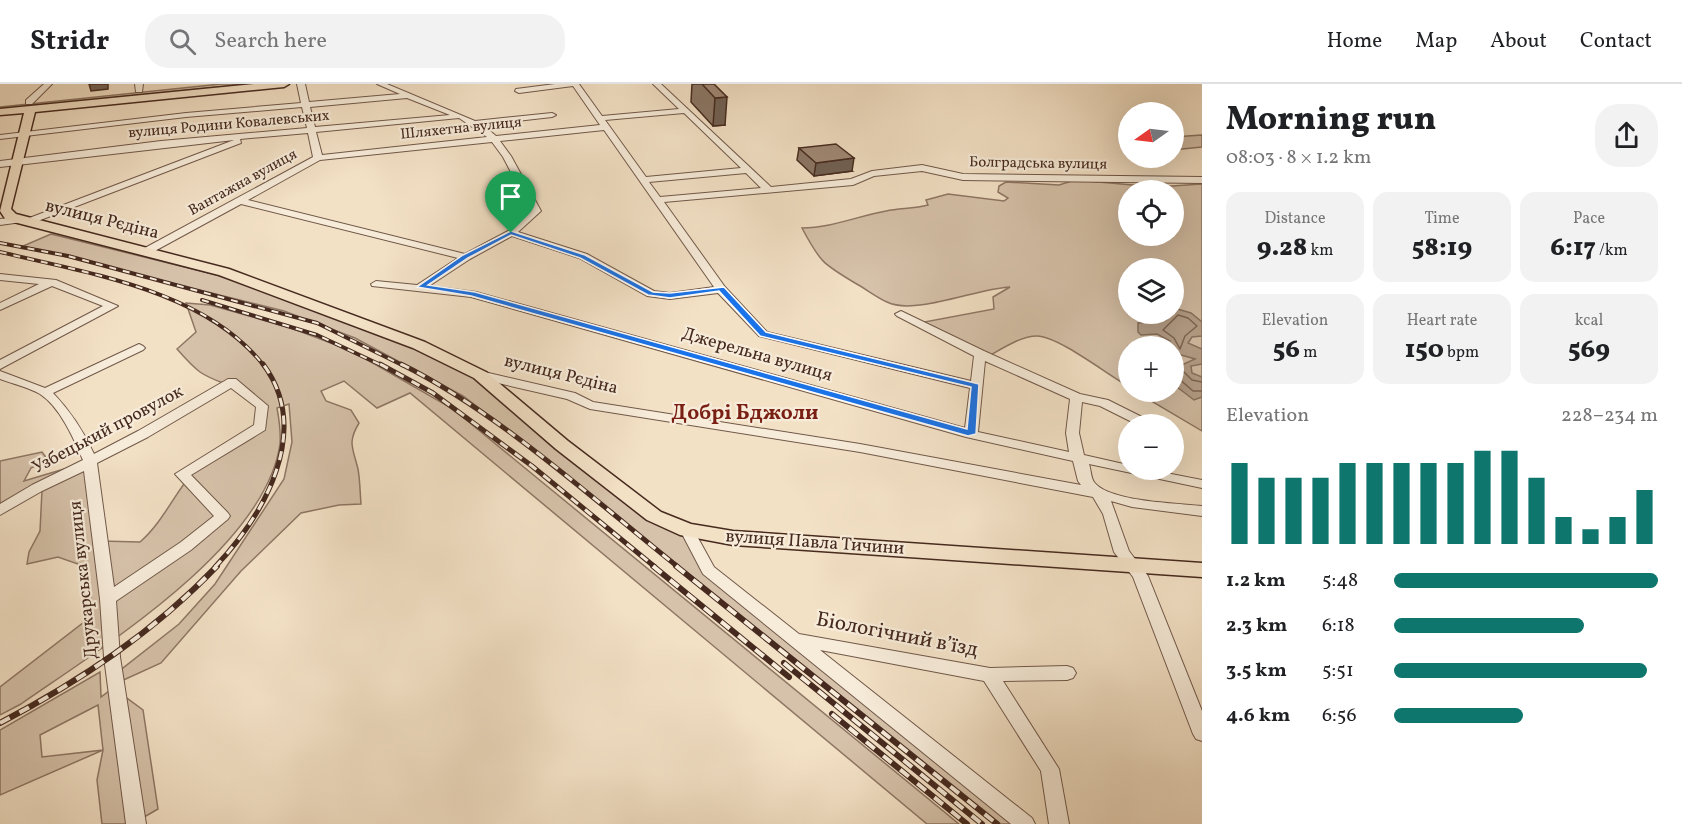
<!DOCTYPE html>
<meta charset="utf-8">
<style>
:root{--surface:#fff;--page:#f2f2f2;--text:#202124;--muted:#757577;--line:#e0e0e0;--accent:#0f766e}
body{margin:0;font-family:Vollkorn,serif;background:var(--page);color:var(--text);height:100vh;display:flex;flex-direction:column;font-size:22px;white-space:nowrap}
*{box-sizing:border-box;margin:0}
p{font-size:20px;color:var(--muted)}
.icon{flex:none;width:33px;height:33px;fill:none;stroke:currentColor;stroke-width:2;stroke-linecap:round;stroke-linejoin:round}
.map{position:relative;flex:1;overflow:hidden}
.sheet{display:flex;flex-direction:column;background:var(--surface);width:480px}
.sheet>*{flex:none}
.needle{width:39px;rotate:256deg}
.buttons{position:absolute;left:1118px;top:18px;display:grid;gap:12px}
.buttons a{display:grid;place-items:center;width:66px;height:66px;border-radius:50%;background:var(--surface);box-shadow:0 6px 24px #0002;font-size:30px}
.pin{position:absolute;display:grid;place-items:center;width:51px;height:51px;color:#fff;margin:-62px -26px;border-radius:50% 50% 50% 0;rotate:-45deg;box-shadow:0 0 6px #0007}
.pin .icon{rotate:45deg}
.round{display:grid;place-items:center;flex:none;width:63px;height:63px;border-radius:24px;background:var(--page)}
.headline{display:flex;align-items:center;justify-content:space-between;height:102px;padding:0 24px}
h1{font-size:33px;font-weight:800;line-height:45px}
.metrics{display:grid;grid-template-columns:repeat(3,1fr);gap:9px;height:102px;padding:6px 24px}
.metrics div{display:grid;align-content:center;border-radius:15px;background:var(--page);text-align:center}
.metrics b{font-size:26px;font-weight:800}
.metrics small{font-size:16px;font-weight:400}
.metrics p{font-size:16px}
.chart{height:168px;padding:12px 24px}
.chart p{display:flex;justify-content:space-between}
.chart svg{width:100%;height:108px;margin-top:6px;stroke:var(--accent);stroke-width:6}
ul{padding:0 24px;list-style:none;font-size:20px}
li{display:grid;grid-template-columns:96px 72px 1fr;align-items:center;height:45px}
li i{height:15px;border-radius:8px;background:var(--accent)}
header{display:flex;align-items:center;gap:36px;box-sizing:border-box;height:84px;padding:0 30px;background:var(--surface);border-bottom:2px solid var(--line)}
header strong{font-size:28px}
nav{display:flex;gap:33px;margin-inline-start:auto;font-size:21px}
.search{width:420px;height:54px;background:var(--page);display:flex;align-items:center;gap:15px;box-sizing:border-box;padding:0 21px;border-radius:24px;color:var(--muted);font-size:22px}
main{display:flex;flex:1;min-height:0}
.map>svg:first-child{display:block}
.green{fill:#d6c2aa;stroke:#8e7664;stroke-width:1.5;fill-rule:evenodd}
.water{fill:#b8a38d;stroke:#8a7361;stroke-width:1.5}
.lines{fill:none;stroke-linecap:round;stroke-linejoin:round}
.shore{stroke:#7f6656;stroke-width:1.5}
.minor-casing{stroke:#715849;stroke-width:2}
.major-casing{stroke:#462a1f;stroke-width:3}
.minor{fill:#f7ecda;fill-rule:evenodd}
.major{fill:#f3e1c6;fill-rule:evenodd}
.rail-far2-casing{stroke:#462a1f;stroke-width:4}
.rail-far1-casing{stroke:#462a1f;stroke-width:5}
.rail-casing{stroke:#462a1f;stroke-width:6}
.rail-far2{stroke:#f7ecda;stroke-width:2;stroke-dasharray:7;stroke-linecap:butt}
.rail-far1{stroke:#f7ecda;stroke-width:3;stroke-dasharray:9;stroke-linecap:butt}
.rail{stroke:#f7ecda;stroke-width:4;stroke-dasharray:11;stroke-linecap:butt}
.wall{fill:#8a7665;stroke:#462a1f;stroke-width:1.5}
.shaded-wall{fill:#706053;stroke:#462a1f;stroke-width:1.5}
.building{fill:#a08976;stroke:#462a1f;stroke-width:1.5}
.route{fill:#1a73e8;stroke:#fff;stroke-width:1.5;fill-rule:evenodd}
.labels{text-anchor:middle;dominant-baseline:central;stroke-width:4.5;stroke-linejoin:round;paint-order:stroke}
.far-street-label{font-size:15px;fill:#462a1f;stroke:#f7ecda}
.street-label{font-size:18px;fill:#462a1f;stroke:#f7ecda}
.quarter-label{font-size:21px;font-weight:bold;fill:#7a1f14;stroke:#f7ecda}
.near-street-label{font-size:21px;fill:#462a1f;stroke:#f7ecda}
</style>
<header>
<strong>Stridr</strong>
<div class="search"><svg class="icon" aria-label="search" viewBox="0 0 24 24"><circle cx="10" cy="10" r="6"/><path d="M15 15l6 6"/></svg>Search here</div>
<nav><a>Home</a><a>Map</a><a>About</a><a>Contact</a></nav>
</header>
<main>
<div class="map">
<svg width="1202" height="740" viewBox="0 0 1202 740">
<rect width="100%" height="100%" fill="#f3e1c6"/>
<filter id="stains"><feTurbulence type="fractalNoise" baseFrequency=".00333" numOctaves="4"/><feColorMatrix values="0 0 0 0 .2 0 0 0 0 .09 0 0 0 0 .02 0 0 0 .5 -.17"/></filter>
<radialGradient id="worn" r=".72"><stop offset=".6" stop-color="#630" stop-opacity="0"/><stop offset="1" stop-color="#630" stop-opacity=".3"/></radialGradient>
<!-- green -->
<g class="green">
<polygon points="221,0 249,0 0,25 0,23"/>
<polygon points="1202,51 1202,63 1173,66 1173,53"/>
<path d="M1075 96 1156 103 1202 100V347L1136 308H1173V262H1128V302C1108 291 1058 252 1037 252 1021 252 1003 264 989 272L919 239 994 225 993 213 1010 203C978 204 915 232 887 218 876 213 866 205 855 199 823 180 820 178 802 144 831 144 858 132 886 127 900 124 914 125 928 121L926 116 948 110 1004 117 1008 114 998 108 999 102 1006 98 1059 101ZM1128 106H1173V152H1128ZM1128 184H1173V230H1128Z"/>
<polygon points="51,150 237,196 387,252 477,292 654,432 687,446 708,486 1028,740 1001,740 541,371 463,312 355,254 284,227 23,162"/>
<path d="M186 219 210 221 291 244 352 267 453 325 959 740H927L410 309 377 324 344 297 321 307 326 317 351 326 359 339C347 359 353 364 358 385 360 396 360 408 361 420L339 421 301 429 241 487 161 579 117 599 118 588 179 540 215 500 284 395 292 358 289 320 277 324C279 335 281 348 280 360 265 464 101 564 21 620L0 631V603L84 538 92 521 87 495 78 480 58 473 27 480 29 468 40 447 42 406 0 423V377L42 368 48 376 31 384 24 397 74 382 91 384 101 457 140 458C163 438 174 410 194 387 209 371 241 355 260 343 261 300 224 305 200 288 192 282 184 273 177 265L196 248Z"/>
<path d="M100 588 101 613 113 604 143 626 158 725 132 740H102L97 696 103 666 0 711V646ZM98 621 103 666 42 673 40 651Z"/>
</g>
<!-- water -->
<polygon class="water" points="1174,224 1191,229 1202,238 1202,252 1192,253 1188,259 1202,265 1202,280 1191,282 1192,289 1202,293 1202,313 1194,316 1173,300 1173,285 1195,275 1174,269 1170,257 1157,250 1141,251 1138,248 1138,239 1166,236"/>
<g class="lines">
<!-- shore -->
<g class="shore">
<polygon points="1178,231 1188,234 1197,242 1185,252 1180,265 1174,254 1163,246"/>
<polyline points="1202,298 1192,296 1184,288 1177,293 1193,307 1202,307"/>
</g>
<!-- minor casing -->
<g class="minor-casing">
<g id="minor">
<polygon points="44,0 52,0 32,20 26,20 26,16"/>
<polygon points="135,0 143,0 142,8 136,8"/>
<path d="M297 0H305L309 18 400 10 377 0H387L475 37 552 29 556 31 552 33 483 41 496 52 600 41 573 2 519 9 515 7 516 5 555 0H579L602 32 679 25 653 0H661L771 103 851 95 872 87 922 81 963 90 1202 93V99L963 96 922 87 874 92 853 101 664 118 725 203 767 248 971 297 974 272 897 232 895 230 901 227 984 267 1080 310 1108 316 1150 337 1151 340H1136L1100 322 1082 318 1079 349 1084 371 1128 381V386H1151L1202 396V404L1089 380C1091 386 1091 394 1094 398 1109 418 1177 419 1202 422V432L1132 423 1111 417 1129 467 1148 492 1202 627V657L1196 655 1193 650 1133 493 1114 468 1103 430 1093 413 860 368 590 325 567 315 476 294 474 291 480 287 575 309 593 318 860 360 1081 401 1078 397 1073 377 966 353 471 213 372 202 371 200 376 197 417 201 458 174 241 120 151 169H143V165L313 73 308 49 240 55 241 59 30 140 22 138 0 141V135L19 133 24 136 234 56 0 83V77L161 57 307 44 302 23 186 33 0 55V51L186 29 301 19ZM407 14 450 31 315 43 310 23ZM684 29 741 84 646 93 605 36ZM459 34 487 53 322 71 316 48ZM604 46 714 203 670 209 654 207 587 170 518 148 541 127 511 72 500 57ZM492 58 503 73 531 126 508 147 465 170 248 116 320 76ZM746 89 761 104 660 113 649 98ZM512 152 579 174 647 212 670 215 718 209 759 252 970 304 965 344 476 208 429 202 470 175ZM985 277 1070 315 1066 349 1069 368 978 348Z"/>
<polygon points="0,190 56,196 118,222 0,285 0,276 103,222 52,202 0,226 0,219 39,200 0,196"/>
<path d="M139 260 143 262 145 264 143 266 53 309C71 328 83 346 94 370L138 347 228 295H236L268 322 265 346 191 391 228 429 230 432 228 435 191 466 116 517 120 573 146 740H126L104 573 100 515 84 387 42 407 0 431V420L32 401 83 376C74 355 60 323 40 310 28 303 13 300 0 295V287L45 304ZM231 304 256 323 254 341 175 390 214 432 181 458 114 503 97 379 148 353Z"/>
<polygon points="687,441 692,443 714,483 799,550 990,584 1067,582 1073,584 1076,589 1073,594 1067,596 1003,597 1059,685 1069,740 1049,740 1041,687 984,597 820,566 1032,734 1035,740 1011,740 703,490 680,446"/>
</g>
</g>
<!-- major casing -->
<g class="major-casing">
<polygon id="major" points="254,0 289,0 284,3 35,28 11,125 16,130 229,185 425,258 486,288 568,357 661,428 691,440 733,447 1202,479 1202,493 733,461 680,451 647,436 556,365 474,294 413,264 219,191 6,136 0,127 24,29 0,31 0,25"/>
</g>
<!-- minor -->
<use href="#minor" class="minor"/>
<!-- major -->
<use href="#major" class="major"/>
<!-- rail-far2 casing -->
<g class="rail-far2-casing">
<g id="rail-far2">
<polyline points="0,159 68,172 317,239 404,282"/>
<path d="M0 168C86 189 206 206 264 282"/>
<polyline points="202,216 317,251 383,282"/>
</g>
</g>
<!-- rail-far1 casing -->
<g class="rail-far1-casing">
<g id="rail-far1">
<polyline points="380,280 433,309 532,382 655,483"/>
<path d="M401 280C498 328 593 415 678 483"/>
<path d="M215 483C264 431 313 347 263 280"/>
</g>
</g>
<!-- rail casing -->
<g class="rail-casing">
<g id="rail">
<polyline points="653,482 789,593"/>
<polyline points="676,482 997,740"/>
<polyline points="784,579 982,740"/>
<polyline points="832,630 967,740"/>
<path d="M0 639C80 597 154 548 217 482"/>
</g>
</g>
<!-- rail-far2 -->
<use href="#rail-far2" class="rail-far2"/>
<!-- rail-far1 -->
<use href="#rail-far1" class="rail-far1"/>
<!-- rail -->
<use href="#rail" class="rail"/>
</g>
<!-- wall -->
<g class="wall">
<polygon points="692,0 714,0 725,41 713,42 691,18"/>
<polygon points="799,64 852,87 814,92 797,76"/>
</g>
<!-- shaded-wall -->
<g class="shaded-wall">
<polygon points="89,0 108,0 108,5 91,7"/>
<polygon points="727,13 725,41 713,42 715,14"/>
<polygon points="854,74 852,87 814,92 816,79"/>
</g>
<!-- building -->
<g class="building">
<polygon points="702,0 714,0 727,13 715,14"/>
<polygon points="836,60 854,74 816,79 799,64"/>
</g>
<!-- route -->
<path class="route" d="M511 147 585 171 653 208 670 209 724 203 766 248 979 300 976 350 968 352 471 212 417 203 463 171ZM511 151 580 174 648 211 670 214 719 207 760 252 971 303 967 345 475 208 428 201 468 174Z"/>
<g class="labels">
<!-- far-street labels -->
<g class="far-street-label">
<text transform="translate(229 41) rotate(-5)">вулиця Родини Ковалевських</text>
<text transform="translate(461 45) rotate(-6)">Шляхетна вулиця</text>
<text transform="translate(1038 80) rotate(1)">Болградська вулиця</text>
<text transform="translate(243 99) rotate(-29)">Вантажна вулиця</text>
</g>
<!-- street labels -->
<g class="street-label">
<text transform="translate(102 136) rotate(14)">вулиця Рєдіна</text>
<text transform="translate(757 271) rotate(16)">Джерельна вулиця</text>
<text transform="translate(561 291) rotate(14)">вулиця Рєдіна</text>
<text transform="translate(108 346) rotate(-28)">Узбецький провулок</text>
<text transform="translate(815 459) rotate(4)">вулиця Павла Тичини</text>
<text transform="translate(84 496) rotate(-96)">Друкарська вулиця</text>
</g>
<!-- quarter labels -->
<g class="quarter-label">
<text x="745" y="329">Добрі Бджоли</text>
</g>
<!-- near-street labels -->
<g class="near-street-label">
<text transform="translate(897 551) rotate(11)">Біологічний в’їзд</text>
</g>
</g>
<rect width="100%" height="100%" filter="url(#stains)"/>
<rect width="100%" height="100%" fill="url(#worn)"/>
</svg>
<div class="buttons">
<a><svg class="needle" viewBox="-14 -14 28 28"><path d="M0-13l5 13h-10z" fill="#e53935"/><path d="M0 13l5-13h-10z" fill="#757577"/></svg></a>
<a><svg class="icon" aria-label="locate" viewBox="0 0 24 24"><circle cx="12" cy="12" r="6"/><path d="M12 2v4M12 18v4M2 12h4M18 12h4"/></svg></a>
<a><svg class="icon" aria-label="layers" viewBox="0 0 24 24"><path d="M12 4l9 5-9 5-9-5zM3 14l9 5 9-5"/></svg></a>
<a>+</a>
<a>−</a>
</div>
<div class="pin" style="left:511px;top:149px;background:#1e9e55"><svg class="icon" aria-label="arrive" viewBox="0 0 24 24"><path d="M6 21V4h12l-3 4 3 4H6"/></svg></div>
</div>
<section class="sheet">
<div class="headline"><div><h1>Morning run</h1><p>08:03 · 8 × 1.2 km</p></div><a class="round"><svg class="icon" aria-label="share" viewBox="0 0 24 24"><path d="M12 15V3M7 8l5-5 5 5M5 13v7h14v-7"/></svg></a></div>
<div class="metrics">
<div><p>Distance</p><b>9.28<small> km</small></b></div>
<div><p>Time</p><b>58:19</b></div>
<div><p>Pace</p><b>6:17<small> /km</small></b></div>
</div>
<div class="metrics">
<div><p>Elevation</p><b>56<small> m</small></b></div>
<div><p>Heart rate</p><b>150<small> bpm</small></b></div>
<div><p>kcal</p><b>569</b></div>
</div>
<div class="chart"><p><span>Elevation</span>228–234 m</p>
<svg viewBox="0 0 160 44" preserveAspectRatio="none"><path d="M5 44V11M15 44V17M25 44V17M35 44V17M45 44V11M55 44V11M65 44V11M75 44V11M85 44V11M95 44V6M105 44V6M115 44V17M125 44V33M135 44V38M145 44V33M155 44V22"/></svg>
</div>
<ul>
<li><b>1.2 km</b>5:48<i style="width:100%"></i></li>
<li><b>2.3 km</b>6:18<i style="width:72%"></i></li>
<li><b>3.5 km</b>5:51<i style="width:96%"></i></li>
<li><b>4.6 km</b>6:56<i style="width:49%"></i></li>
</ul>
</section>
</main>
